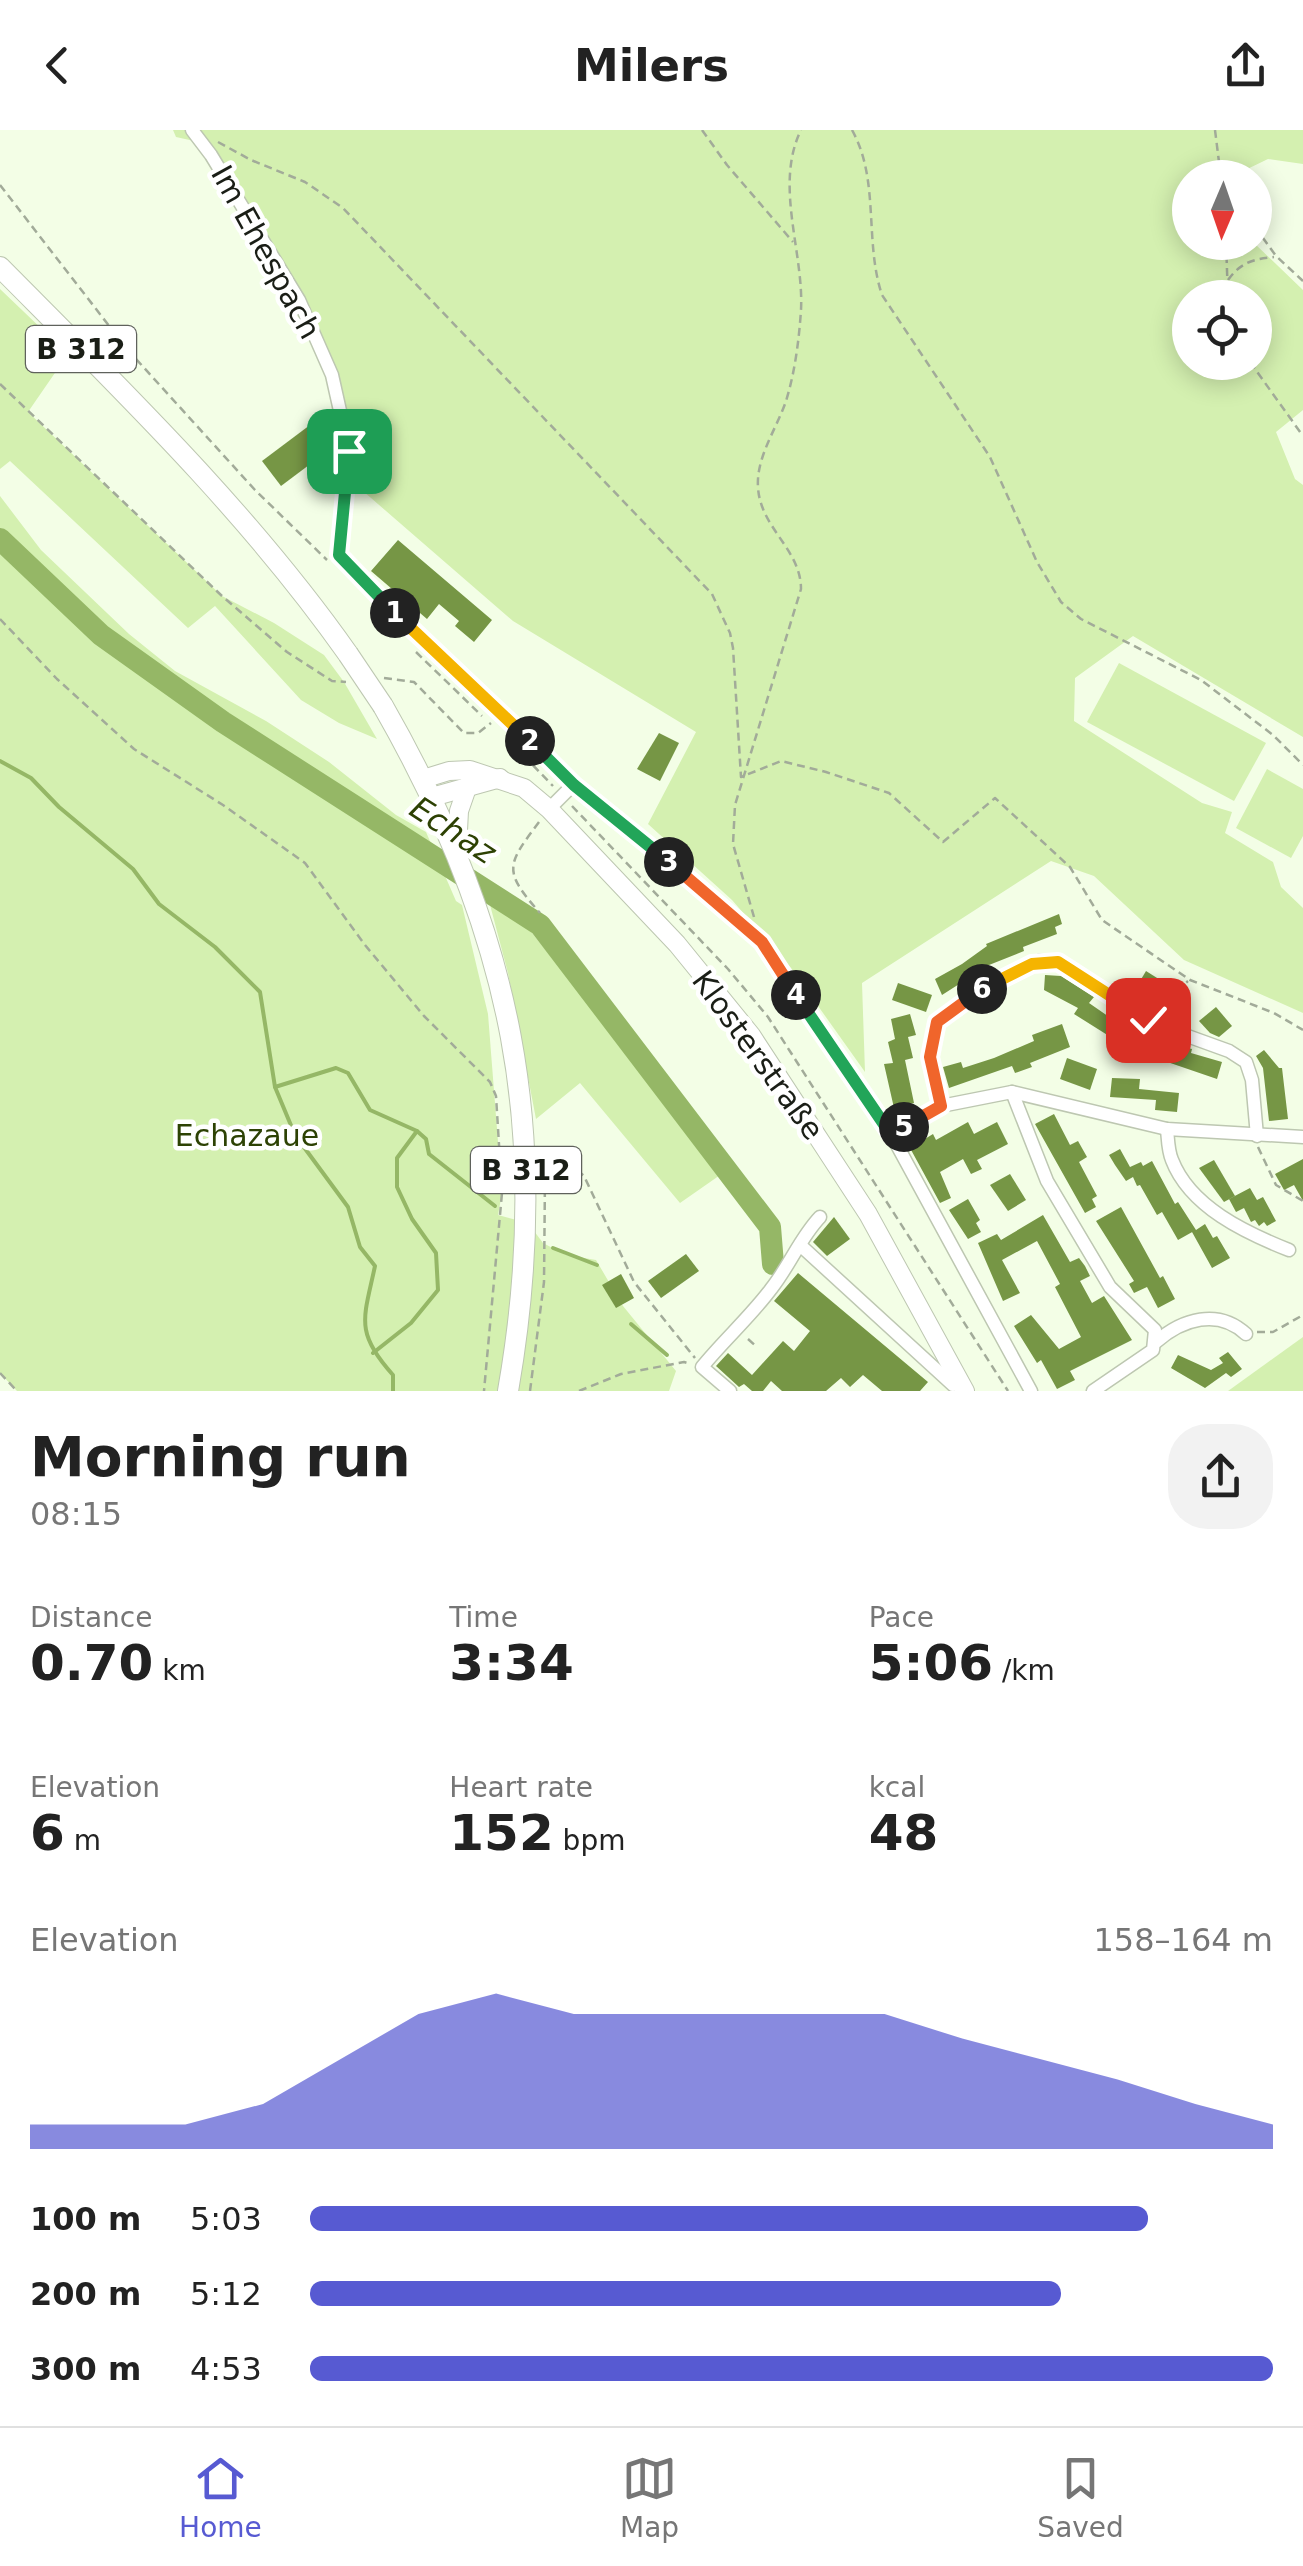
<!DOCTYPE html>
<meta charset="utf-8">
<style>
:root{--surface:#fff;--page:#f2f2f2;--text:#222;--muted:#767676;--line:#e0e0e0;--accent:#575ad2}
body{margin:0;font-family:"DejaVu Sans",sans-serif;background:var(--page);color:var(--text);height:100vh;display:flex;flex-direction:column;font-size:38px;white-space:nowrap}
*{box-sizing:border-box;margin:0}
p{font-size:32px;color:var(--muted)}
.icon{flex:none;width:55px;height:55px;fill:none;stroke:currentColor;stroke-width:2;stroke-linecap:round;stroke-linejoin:round}
.map{position:relative;height:1261px;overflow:hidden}
.details{display:flex;flex-direction:column;background:var(--surface);flex:1}
.details>*{flex:none}
.needle{width:65px;rotate:182deg}
.fabs{position:absolute;left:1172px;top:30px;display:grid;gap:20px}
.fabs a{display:grid;place-items:center;width:100px;height:100px;border-radius:50%;background:var(--surface);box-shadow:0 5px 25px #0003;font-size:50px}
.pin{position:absolute;display:grid;place-items:center;width:85px;height:85px;color:#fff;margin:-42px;border-radius:20px;box-shadow:0 5px 15px #0006}
.km{position:absolute;width:50px;height:50px;margin:-25px;border-radius:50%;background:#222;color:#fff;font-size:28px;line-height:50px;text-align:center}
.round{display:grid;place-items:center;flex:none;width:105px;height:105px;border-radius:40px;background:var(--page)}
.head{display:flex;align-items:center;justify-content:space-between;height:170px;padding:0 30px}
h1{font-size:55px;font-weight:700;line-height:75px}
.figures{display:grid;grid-template-columns:repeat(3,1fr);gap:15px;height:170px;padding:10px 30px}
.figures div{display:grid;align-content:center}
.figures b{font-size:50px;font-weight:700}
.figures small{font-size:28px;font-weight:400}
.figures p{font-size:28px}
.chart{height:280px;padding:20px 30px}
.chart p{display:flex;justify-content:space-between}
.chart svg{width:100%;height:180px;margin-top:10px;fill:var(--accent);opacity:.7}
ul{padding:0 30px;list-style:none;font-size:32px}
li{display:grid;grid-template-columns:160px 120px 1fr;align-items:center;height:75px}
li i{height:25px;border-radius:12px;background:var(--accent)}
header{display:flex;justify-content:space-between;align-items:center;height:130px;padding:0 30px;background:var(--surface);font-size:45px;font-weight:700}
.tabs{display:flex;justify-content:space-around;align-items:center;height:140px;border-top:2px solid var(--line);background:var(--surface);font-size:28px;color:var(--muted)}
.tabs a{display:grid;justify-items:center;gap:5px}
.tabs .on{color:var(--accent)}
.map>svg:first-child{display:block}
.green{fill:#d4f0b0;fill-rule:evenodd}
.lines{fill:none;stroke-linecap:round;stroke-linejoin:round}
.stream{stroke:#95b766;stroke-width:4}
.river{stroke:#95b766;stroke-width:22}
.building{fill:#769645}
.street-casing{stroke:#bdc7b1;stroke-width:15}
.secondary-casing{stroke:#bdc7b1;stroke-width:20}
.primary-casing{stroke:#bdc7b1;stroke-width:22}
.path{stroke:#a2ab99;stroke-width:2.5;stroke-dasharray:8 5;stroke-linecap:butt}
.street{stroke:#fff;stroke-width:12}
.secondary{stroke:#fff;stroke-width:18}
.primary{stroke:#fff;stroke-width:20}
.primary-bridge-casing{stroke:#bdc7b1;stroke-width:22;stroke-linecap:butt}
.primary-bridge{stroke:#fff;stroke-width:20}
.split-1-casing{stroke:#fff;stroke-width:20}
.split-2-casing{stroke:#fff;stroke-width:20}
.split-3-casing{stroke:#fff;stroke-width:20}
.split-4-casing{stroke:#fff;stroke-width:20}
.split-5-casing{stroke:#fff;stroke-width:20}
.split-6-casing{stroke:#fff;stroke-width:20}
.split-7-casing{stroke:#fff;stroke-width:20}
.split-1{stroke:#22a559;stroke-width:12}
.split-2{stroke:#f5b400;stroke-width:12}
.split-3{stroke:#22a559;stroke-width:12}
.split-4{stroke:#f0652b;stroke-width:12}
.split-5{stroke:#22a559;stroke-width:12}
.split-6{stroke:#f0652b;stroke-width:12}
.split-7{stroke:#f5b400;stroke-width:12}
.labels{text-anchor:middle;dominant-baseline:central;stroke-width:9;stroke-linejoin:round;paint-order:stroke}
.shield{fill:#fff;stroke:#5f625c;stroke-width:2.5}
.shield-label{font-size:28px;font-weight:bold;fill:#1a1e16}
.street-label{font-size:30px;fill:#1a1e16;stroke:#fff}
.park-label{font-size:30px;fill:#2d4204;stroke:#fff}
.water-label{font-size:32px;font-style:italic;fill:#2d4103;stroke:#fff}
</style>
<header><svg class="icon" aria-label="back" viewBox="0 0 24 24"><path d="M15 5l-7 7 7 7"/></svg>Milers<svg class="icon" aria-label="share" viewBox="0 0 24 24"><path d="M12 15V3M7 8l5-5 5 5M5 13v7h14v-7"/></svg></header>
<div class="map">
<svg width="1303" height="1261" viewBox="0 0 1303 1261">
<rect width="100%" height="100%" fill="#f3fee6"/>
<!-- green -->
<g class="green">
<path d="M173 0H1303V34L1268 29 1237 44V47L1190 48V112L1254 113 1303 160V280L1276 302 1295 349 1303 355V607L1133 506 1075 548 1074 591 1202 673 1232 682 1225 703 1273 732 1281 757 1303 778V883L1184 830 1094 746 1051 731 862 853 865 942 791 838 732 770 648 694 696 602 513 491 356 355 346 354 342 284 299 170 203 13 176 7ZM1190 168H1255V232H1190Z"/>
<polygon points="0,159 68,224 28,282 222,466 274,493 324,525 344,552 377,609 339,593 301,570 215,476 188,498 10,331 0,339"/>
<polygon points="0,366 41,420 129,504 175,541 266,591 329,632 396,685 426,702 456,771 462,775 488,884 502,1063 498,1085 528,1093 543,1113 566,1125 596,1130 623,1176 676,1241 669,1261 17,1261 0,1243"/>
<polygon points="1119,533 1266,613 1234,671 1087,592"/>
<polygon points="1267,639 1303,659 1303,706 1291,728 1236,698"/>
<polygon points="489,771 521,789 723,1043 680,1073 580,953 536,989 508,843"/>
<polygon points="1303,1207 1303,1261 1228,1261"/>
</g>
<g class="lines">
<!-- stream -->
<g class="stream">
<path d="M0 631 31 648 59 677 133 739 159 774 215 817 260 862 275 957 295 1005 348 1077 360 1117 375 1136C364 1188 354 1202 393 1245V1261"/>
<polyline points="275,957 336,938 348,943 370,980 417,1001 426,1009 429,1024 495,1076"/>
<polyline points="553,1118 597,1135"/>
<polyline points="631,1194 667,1225"/>
<polyline points="373,1223 411,1193 438,1160 436,1123 412,1089 397,1057 397,1028 417,1001"/>
</g>
<!-- river -->
<polyline class="river" points="0,409 101,505 223,592 540,795 770,1097 773,1134"/>
</g>
<!-- building -->
<g class="building">
<polygon points="314,292 333,317 281,356 262,331"/>
<polygon points="398,410 492,490 474,512 455,496 459,491 439,474 427,489 371,441"/>
<polygon points="659,603 679,613 660,651 637,639"/>
<polygon points="1059,784 1062,794 1055,797 1057,804 1023,817 1024,821 989,835 942,865 935,849 962,834 987,816 986,814"/>
<polygon points="1146,841 1165,853 1151,876 1133,863"/>
<polygon points="1045,845 1061,846 1094,867 1089,873 1115,891 1109,906 1074,884 1078,878 1044,860"/>
<polygon points="898,853 932,865 926,882 892,870"/>
<polygon points="1216,877 1232,896 1219,907 1210,903 1199,891"/>
<polygon points="910,884 916,905 908,907 913,928 905,930 914,973 894,978 884,934 893,933 888,912 895,909 891,889"/>
<polygon points="1062,894 1070,917 1030,933 1032,937 1015,943 1012,936 949,958 943,937 961,932 963,938 994,928 1034,911 1032,905"/>
<polygon points="1150,907 1192,919 1191,923 1222,932 1217,949 1144,924"/>
<polygon points="1264,920 1279,938 1282,938 1288,989 1269,991 1263,938 1256,926"/>
<polygon points="1067,928 1097,939 1090,960 1060,949"/>
<polygon points="1112,948 1140,949 1139,959 1179,963 1177,982 1155,980 1156,970 1110,967"/>
<polygon points="1054,984 1070,1015 1078,1011 1087,1027 1079,1032 1097,1066 1092,1069 1096,1077 1085,1083 1035,994"/>
<polygon points="968,992 974,1004 997,992 1008,1014 977,1030 982,1039 971,1044 963,1029 940,1042 951,1068 940,1073 910,1018 933,1004 936,1010"/>
<polygon points="1120,1019 1130,1037 1141,1032 1143,1036 1152,1031 1175,1074 1178,1072 1196,1100 1205,1094 1213,1108 1217,1106 1230,1128 1212,1138 1192,1102 1194,1101 1178,1110 1162,1082 1157,1085 1140,1055 1137,1056 1133,1047 1126,1051 1115,1035 1109,1025"/>
<polygon points="1303,1029 1303,1071 1294,1055 1284,1060 1275,1044"/>
<polygon points="1214,1030 1235,1066 1224,1072 1199,1038"/>
<polygon points="1010,1044 1026,1070 1008,1081 990,1055"/>
<polygon points="1250,1058 1257,1070 1263,1067 1276,1091 1267,1096 1264,1092 1259,1096 1255,1090 1251,1092 1244,1078 1236,1082 1229,1069"/>
<polygon points="968,1069 980,1090 976,1093 981,1102 968,1109 949,1080"/>
<polygon points="1121,1077 1160,1148 1163,1146 1175,1169 1158,1178 1147,1157 1134,1163 1129,1154 1134,1151 1096,1091"/>
<polygon points="1043,1085 1070,1132 1079,1128 1085,1136 1090,1146 1080,1151 1092,1173 1104,1166 1132,1210 1070,1241 1075,1250 1057,1259 1041,1230 1037,1233 1014,1196 1031,1185 1059,1219 1081,1207 1055,1157 1060,1154 1037,1111 1002,1130 1020,1163 1003,1171 978,1113 997,1104 1001,1110"/>
<polygon points="834,1087 850,1109 827,1126 813,1112"/>
<polygon points="686,1124 699,1141 661,1168 648,1151"/>
<polygon points="798,1143 928,1252 920,1261 882,1261 863,1245 850,1257 841,1248 826,1261 782,1261 771,1251 763,1261 752,1261 744,1254 739,1257 716,1236 728,1223 752,1245 783,1211 794,1221 810,1201 774,1171"/>
<polygon points="621,1144 634,1168 616,1178 602,1155"/>
<polygon points="1228,1222 1242,1239 1231,1247 1226,1243 1205,1258 1171,1238 1178,1225 1211,1240 1223,1233 1219,1228"/>
</g>
<g class="lines">
<!-- street casing -->
<g class="street-casing">
<g id="street">
<polyline points="192,0 211,25 299,170 332,245 349,321 339,425 405,493 573,655 762,812 892,1006 1031,1261"/>
<polyline points="549,679 573,655"/>
<polyline points="1012,962 1047,1051 1110,1157 1155,1200 1153,1220 1093,1261"/>
<polyline points="941,976 930,927 937,892 971,866 1013,843 1039,831 1058,832 1157,895 1229,921 1246,932 1252,950 1257,1006"/>
<path d="M1167 999C1168 1009 1168 1021 1172 1030 1190 1077 1246 1103 1289 1120"/>
<polyline points="892,1006 941,976 1012,962 1167,999 1303,1007"/>
<polyline points="800,1115 953,1255"/>
<path d="M1156 1212C1182 1189 1218 1178 1246 1204"/>
<path d="M730 1261 702 1237C724 1210 751 1186 771 1159 790 1135 800 1108 820 1087"/>
</g>
</g>
<!-- secondary casing -->
<g class="secondary-casing">
<g id="secondary">
<polyline points="423,649 449,641 470,640 524,658 549,679 677,814 751,905 868,1084 965,1261"/>
<polyline points="432,667 500,648"/>
<polyline points="457,720 459,681 468,655"/>
</g>
</g>
<!-- primary casing -->
<g class="primary-casing">
<g id="primary">
<path d="M0 137C122 260 248 382 348 524"/>
<path d="M383 576C512 801 553 1004 508 1261"/>
</g>
</g>
<!-- path -->
<g class="path">
<polyline points="702,0 727,35 793,112"/>
<path d="M852 0C880 50 864 111 882 165L990 327 1037 432 1061 472 1081 489 1201 550 1273 605 1303 635"/>
<polyline points="1215,0 1221,48"/>
<polyline points="218,12 251,30 305,52 343,78 712,464 730,503 733,518 741,647 781,631 826,642 889,663 943,712 995,668 1070,737 1102,790 1190,850 1274,883 1303,900"/>
<polyline points="0,55 127,219 255,360 327,430"/>
<polyline points="1255,97 1276,126 1303,151"/>
<polyline points="1226,112 1228,168"/>
<path d="M1228 150C1241 132 1254 129 1274 127"/>
<polyline points="1250,232 1303,306"/>
<polyline points="0,254 222,466 287,522 332,551 346,552"/>
<polyline points="0,489 57,549 134,619 223,675 305,733 365,815 424,886 490,952 496,966 502,1063 484,1261"/>
<polyline points="416,522 482,586"/>
<polyline points="384,548 414,552 464,603 478,603 491,593"/>
<polyline points="524,626 553,656"/>
<polyline points="572,676 728,839 768,887 1008,1261"/>
<path d="M539 692C507 735 502 740 540 783"/>
<path d="M754 787 733 714 735 675 801 459C801 419 760 398 758 357 756 327 777 298 786 271 795 242 799 210 801 180 804 122 774 55 801 0"/>
<polyline points="1156,877 1188,851"/>
<polyline points="1258,1017 1276,1055 1303,1071"/>
<polyline points="1257,1202 1273,1202 1303,1185"/>
<polyline points="748,1209 757,1217"/>
<polyline points="0,1243 17,1261"/>
<polyline points="530,1261 544,1152 545,1046 550,1034 556,1030 570,1034 584,1046 634,1152 695,1228"/>
<polyline points="579,1261 621,1244 684,1232 691,1234"/>
</g>
<!-- street -->
<use href="#street" class="street"/>
<!-- secondary -->
<use href="#secondary" class="secondary"/>
<!-- primary -->
<use href="#primary" class="primary"/>
<!-- primary-bridge casing -->
<g class="primary-bridge-casing">
<polyline id="primary-bridge" points="348,524 383,576"/>
</g>
<!-- primary-bridge -->
<use href="#primary-bridge" class="primary-bridge"/>
</g>
<g class="lines">
<!-- split-1 casing -->
<g class="split-1-casing">
<polyline id="split-1" points="349,321 339,425 395,483"/>
</g>
<!-- split-2 casing -->
<g class="split-2-casing">
<polyline id="split-2" points="395,483 530,611"/>
</g>
<!-- split-3 casing -->
<g class="split-3-casing">
<polyline id="split-3" points="530,611 574,655 669,732"/>
</g>
<!-- split-4 casing -->
<g class="split-4-casing">
<polyline id="split-4" points="669,732 762,812 796,865"/>
</g>
<!-- split-5 casing -->
<g class="split-5-casing">
<polyline id="split-5" points="796,865 892,1006 904,997"/>
</g>
<!-- split-6 casing -->
<g class="split-6-casing">
<polyline id="split-6" points="904,997 941,976 930,927 937,892 982,859"/>
</g>
<!-- split-7 casing -->
<g class="split-7-casing">
<polyline id="split-7" points="982,859 1032,834 1058,832 1148,890"/>
</g>
<!-- split-1 -->
<use href="#split-1" class="split-1"/>
<!-- split-2 -->
<use href="#split-2" class="split-2"/>
<!-- split-3 -->
<use href="#split-3" class="split-3"/>
<!-- split-4 -->
<use href="#split-4" class="split-4"/>
<!-- split-5 -->
<use href="#split-5" class="split-5"/>
<!-- split-6 -->
<use href="#split-6" class="split-6"/>
<!-- split-7 -->
<use href="#split-7" class="split-7"/>
</g>
<g class="labels">
<!-- shield labels -->
<g class="shield">
<rect x="26" y="196" width="110" height="46" rx="8"/>
<rect x="471" y="1017" width="110" height="46" rx="8"/>
</g>
<g class="shield-label">
<text x="81" y="219">B 312</text>
<text x="526" y="1040">B 312</text>
</g>
<!-- street labels -->
<g class="street-label">
<text transform="translate(266 122) rotate(61)">Im Ehespach</text>
<text transform="translate(758 925) rotate(54)">Klosterstraße</text>
</g>
<!-- park labels -->
<g class="park-label">
<text x="247" y="1005">Echazaue</text>
</g>
<!-- water labels -->
<g class="water-label">
<text transform="translate(453 700) rotate(33)">Echaz</text>
</g>
</g>
</svg>
<div class="fabs">
<a><svg class="needle" viewBox="-14 -14 28 28"><path d="M0-13l5 13h-10z" fill="#e53935"/><path d="M0 13l5-13h-10z" fill="#767676"/></svg></a>
<a><svg class="icon" aria-label="locate" viewBox="0 0 24 24"><circle cx="12" cy="12" r="6"/><path d="M12 2v4M12 18v4M2 12h4M18 12h4"/></svg></a>
</div>
<div class="pin" style="left:349px;top:321px;background:#1e9e55"><svg class="icon" aria-label="arrive" viewBox="0 0 24 24"><path d="M6 21V4h12l-3 4 3 4H6"/></svg></div>
<div class="pin" style="left:1148px;top:890px;background:#d93025"><svg class="icon" aria-label="check" viewBox="0 0 24 24"><path d="M5 12l5 5 9-10"/></svg></div>
<b class="km" style="left:395px;top:483px">1</b>
<b class="km" style="left:530px;top:611px">2</b>
<b class="km" style="left:669px;top:732px">3</b>
<b class="km" style="left:796px;top:865px">4</b>
<b class="km" style="left:904px;top:997px">5</b>
<b class="km" style="left:982px;top:859px">6</b>
</div>
<section class="details">
<div class="head"><div><h1>Morning run</h1><p>08:15</p></div><a class="round"><svg class="icon" aria-label="share" viewBox="0 0 24 24"><path d="M12 15V3M7 8l5-5 5 5M5 13v7h14v-7"/></svg></a></div>
<div class="figures">
<div><p>Distance</p><b>0.70<small> km</small></b></div>
<div><p>Time</p><b>3:34</b></div>
<div><p>Pace</p><b>5:06<small> /km</small></b></div>
</div>
<div class="figures">
<div><p>Elevation</p><b>6<small> m</small></b></div>
<div><p>Heart rate</p><b>152<small> bpm</small></b></div>
<div><p>kcal</p><b>48</b></div>
</div>
<div class="chart"><p><span>Elevation</span>158–164 m</p>
<svg viewBox="0 0 160 44" preserveAspectRatio="none"><path d="M0 44V38L10 38L20 38L30 33L40 22L50 11L60 6L70 11L80 11L90 11L100 11L110 11L120 17L130 22L140 27L150 33L160 38V44z"/></svg>
</div>
<ul>
<li><b>100 m</b>5:03<i style="width:87%"></i></li>
<li><b>200 m</b>5:12<i style="width:78%"></i></li>
<li><b>300 m</b>4:53<i style="width:100%"></i></li>
</ul>
</section>
<nav class="tabs">
<a class="on"><svg class="icon" aria-label="home" viewBox="0 0 24 24"><path d="M3 11l9-7 9 7M6 9v11h12V9"/></svg>Home</a>
<a><svg class="icon" aria-label="map" viewBox="0 0 24 24"><path d="M3 6l6-2 6 2 6-2v14l-6 2-6-2-6 2zM9 4v14M15 6v14"/></svg>Map</a>
<a><svg class="icon" aria-label="saved" viewBox="0 0 24 24"><path d="M7 4h10v16l-5-4-5 4z"/></svg>Saved</a>
</nav>
